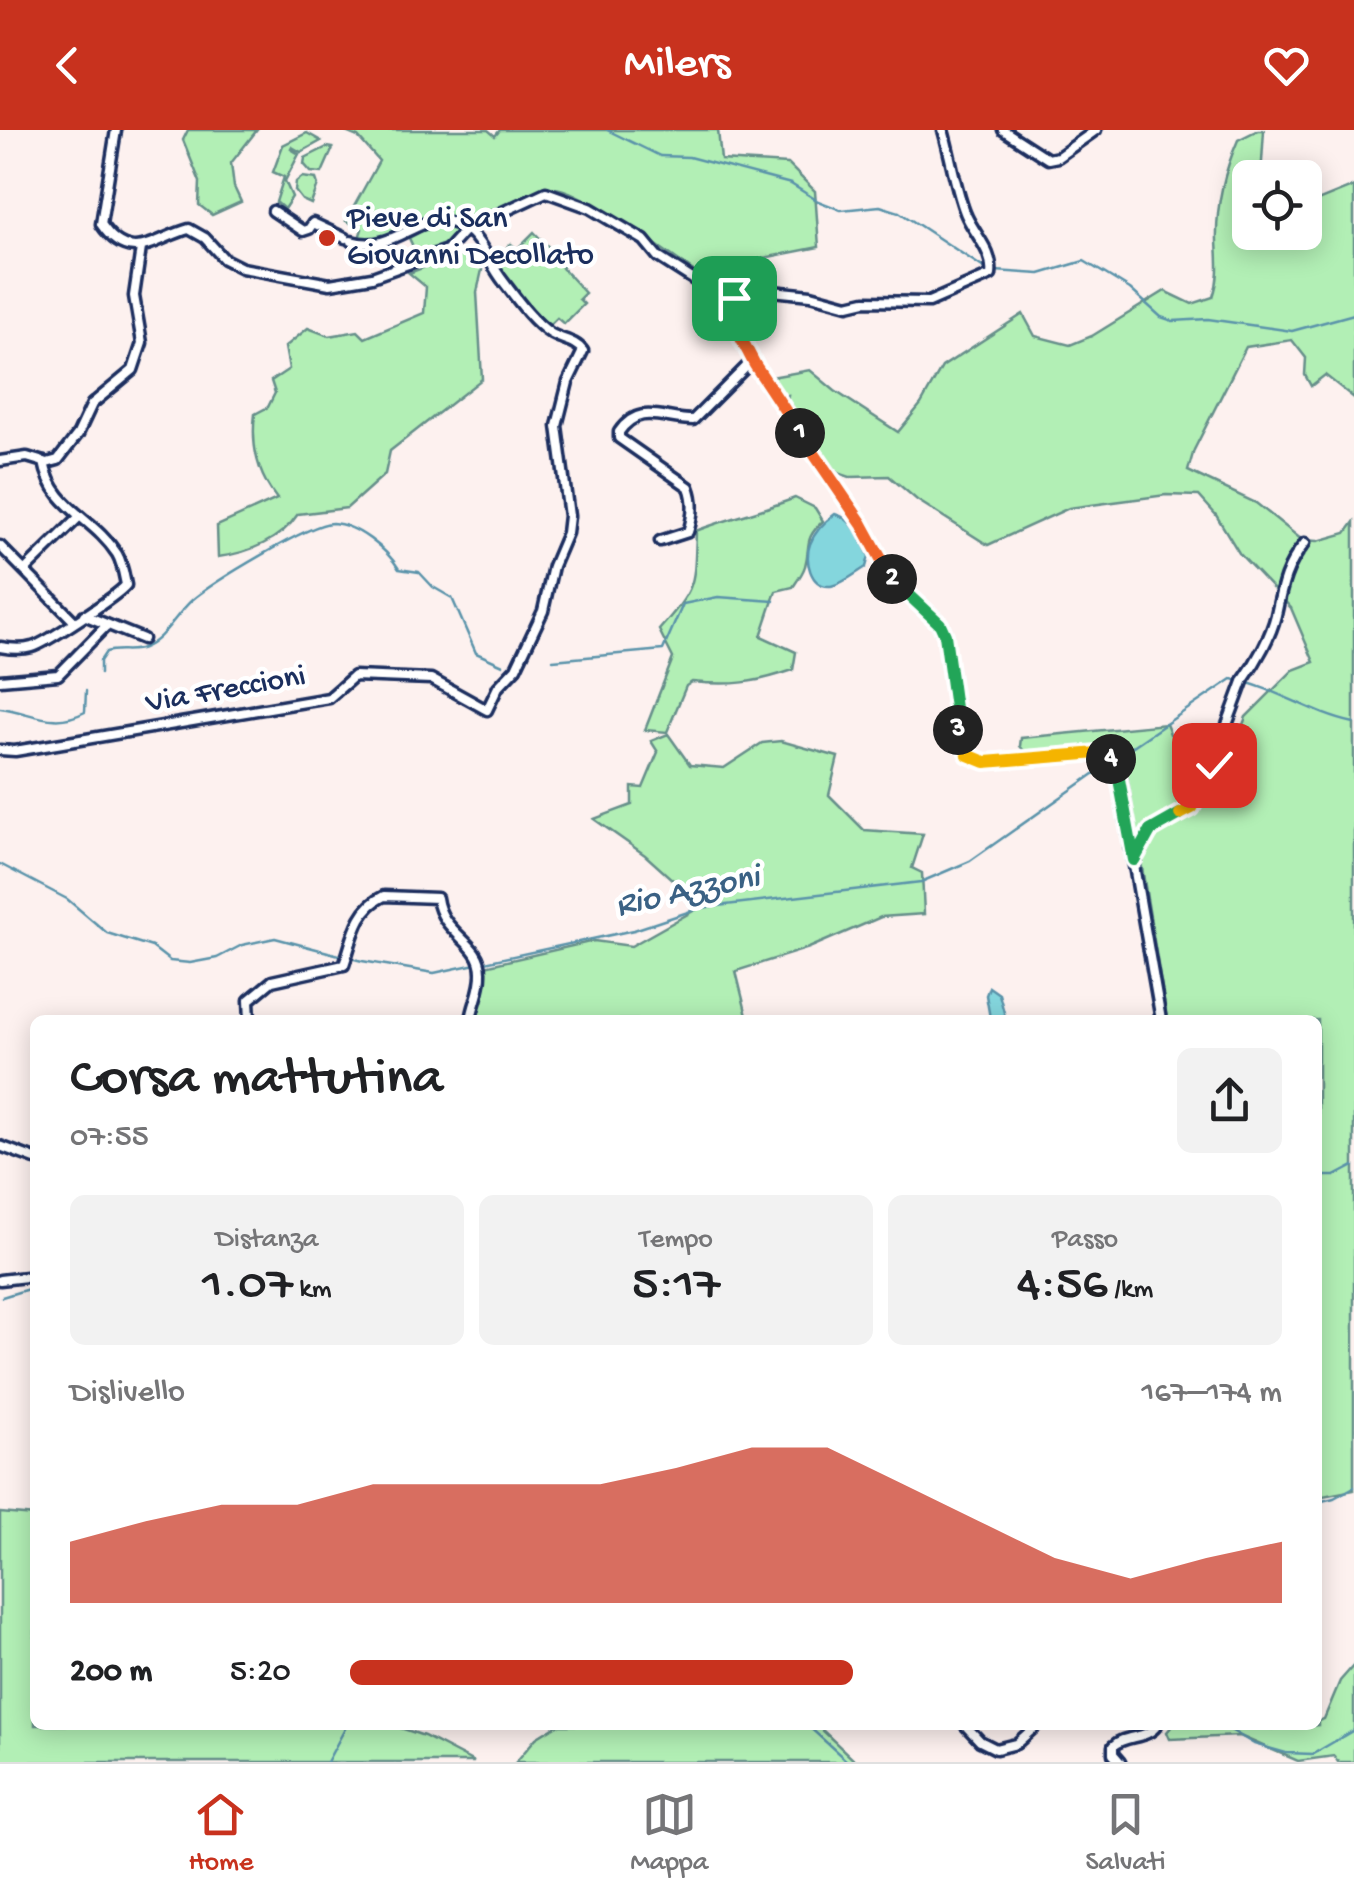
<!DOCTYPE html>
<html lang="it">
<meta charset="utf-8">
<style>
:root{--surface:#fff;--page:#f2f2f2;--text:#202124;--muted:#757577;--line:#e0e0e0;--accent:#c8321e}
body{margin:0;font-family:"Gochi Hand",sans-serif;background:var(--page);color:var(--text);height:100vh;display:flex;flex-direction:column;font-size:38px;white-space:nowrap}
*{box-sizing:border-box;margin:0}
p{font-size:32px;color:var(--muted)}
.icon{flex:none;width:55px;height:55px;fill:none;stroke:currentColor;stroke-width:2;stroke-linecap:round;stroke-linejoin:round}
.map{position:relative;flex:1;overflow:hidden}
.side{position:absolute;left:30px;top:885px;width:1292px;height:715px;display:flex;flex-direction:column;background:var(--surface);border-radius:15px;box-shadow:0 5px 25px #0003}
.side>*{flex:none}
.tools{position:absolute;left:1232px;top:30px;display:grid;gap:20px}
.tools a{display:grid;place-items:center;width:90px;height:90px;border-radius:15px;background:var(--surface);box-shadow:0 5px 25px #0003;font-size:50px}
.pin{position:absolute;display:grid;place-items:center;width:85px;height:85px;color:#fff;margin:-42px;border-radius:20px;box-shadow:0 5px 15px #0006}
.km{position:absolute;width:50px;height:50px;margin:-25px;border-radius:50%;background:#222;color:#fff;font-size:28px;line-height:50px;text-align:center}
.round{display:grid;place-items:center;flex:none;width:105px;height:105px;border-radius:15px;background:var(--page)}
.headline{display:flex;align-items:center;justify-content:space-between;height:170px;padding:0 40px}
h1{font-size:55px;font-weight:600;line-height:75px}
.figures{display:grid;grid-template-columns:repeat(3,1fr);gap:15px;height:170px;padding:10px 40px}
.figures div{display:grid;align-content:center;border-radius:15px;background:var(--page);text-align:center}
.figures b{font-size:50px;font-weight:600}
.figures small{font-size:28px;font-weight:400}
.figures p{font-size:28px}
.chart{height:280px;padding:20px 40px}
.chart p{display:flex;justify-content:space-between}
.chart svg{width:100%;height:180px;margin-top:10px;fill:var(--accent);opacity:.7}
ul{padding:0 40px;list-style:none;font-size:32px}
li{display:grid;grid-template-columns:160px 120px 1fr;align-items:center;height:75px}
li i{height:25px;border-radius:12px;background:var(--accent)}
header{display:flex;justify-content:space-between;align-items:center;height:130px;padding:0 40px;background:var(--accent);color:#fff;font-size:45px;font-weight:600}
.menu{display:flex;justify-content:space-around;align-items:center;height:140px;border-top:2px solid var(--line);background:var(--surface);font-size:28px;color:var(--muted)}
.menu a{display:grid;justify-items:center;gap:5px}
.menu .on{color:var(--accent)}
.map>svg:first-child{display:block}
.green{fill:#b2efb5;stroke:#668f8a;stroke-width:2.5}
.water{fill:#84d6dd;stroke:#5a93aa;stroke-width:2.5}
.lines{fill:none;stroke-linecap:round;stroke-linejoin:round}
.stream{stroke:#5a93aa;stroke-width:2.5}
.minor-casing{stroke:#1b2f5e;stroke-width:15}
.minor{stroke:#fff;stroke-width:8}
.split-1-casing{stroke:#fff;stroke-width:20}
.split-2-casing{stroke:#fff;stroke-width:20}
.split-3-casing{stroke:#fff;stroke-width:20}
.split-4-casing{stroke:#fff;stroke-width:20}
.split-5-casing{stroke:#fff;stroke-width:20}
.split-6-casing{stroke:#fff;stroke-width:20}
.split-1{stroke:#f0652b;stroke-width:12}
.split-2{stroke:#f0652b;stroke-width:12}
.split-3{stroke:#22a559;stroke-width:12}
.split-4{stroke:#f5b400;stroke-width:12}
.split-5{stroke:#22a559;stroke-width:12}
.split-6{stroke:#f5b400;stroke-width:12}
.poi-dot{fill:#c8321e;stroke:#fff;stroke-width:4}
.labels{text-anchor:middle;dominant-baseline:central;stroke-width:9;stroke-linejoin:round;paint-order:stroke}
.poi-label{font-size:32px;fill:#1b2f5e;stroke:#fff;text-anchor:start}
.street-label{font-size:32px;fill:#1b2f5e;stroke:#fff}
.water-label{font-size:35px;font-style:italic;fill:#3a6184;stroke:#fff}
</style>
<header><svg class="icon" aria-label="back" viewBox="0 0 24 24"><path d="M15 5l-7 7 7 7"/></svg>Milers<svg class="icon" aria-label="heart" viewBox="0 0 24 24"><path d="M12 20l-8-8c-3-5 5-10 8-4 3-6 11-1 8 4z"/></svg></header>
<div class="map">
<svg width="1354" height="1632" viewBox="0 0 1354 1632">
<rect width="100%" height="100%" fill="#fdf1ef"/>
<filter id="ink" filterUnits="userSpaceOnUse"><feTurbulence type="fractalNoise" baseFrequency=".01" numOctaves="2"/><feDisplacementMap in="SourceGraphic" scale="20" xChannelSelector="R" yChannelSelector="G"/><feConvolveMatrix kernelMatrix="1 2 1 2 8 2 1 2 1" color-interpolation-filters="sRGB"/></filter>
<g filter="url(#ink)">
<!-- green -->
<g class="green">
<polygon points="188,0 257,0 231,33 234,57 241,72 212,85 199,75 200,52 183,10"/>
<path d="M341 0H488L495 6 500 0H718L721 30 788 34 815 61 819 117 708 139 705 149C678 131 581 58 554 58 525 58 503 83 476 90 461 94 446 85 431 88 402 96 391 109 358 111L362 99 346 91 379 31 358 7Z"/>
<path d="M1258 0H1264L1261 47 1250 48V102H1305V76L1354 56V268L1325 245 1311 256 1305 245 1306 228 1292 210 1246 217 1194 320 1188 341 1256 373 1302 410 1318 411 1346 403 1354 392V1360L1318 1367V890H1167L1125 634 1108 620 1027 625 1020 616 1021 608 1166 594 1170 604 1206 633 1231 626 1246 587 1293 540 1314 532 1291 478 1239 423 1216 385 1199 366 1166 365 1069 378 988 415 917 370 889 346 850 347 829 340 785 278 788 265 778 266 766 248 810 240 835 261 898 302 921 274 942 237 1023 184 1035 206 1070 215 1092 206 1165 161 1192 174 1213 167C1220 147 1218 132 1217 111 1216 76 1224 42 1238 10Z"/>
<polygon points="307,3 321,11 301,22 292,17 291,19 299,24 285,51 292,67 284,79 276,72 284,47 273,42 283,15"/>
<polygon points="327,17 333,18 322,43 311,42 304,34 305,28"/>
<polygon points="302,47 316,49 318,55 311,74 302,70 295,61 296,52"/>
<polygon points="437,93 462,99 462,103 442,115 416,123 409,108"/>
<polygon points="534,102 565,134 562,138 585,163 579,169 584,174 564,194 557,188 549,196 496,140 506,131 500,124 511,114 517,119"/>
<path d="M473 124 482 140 477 162 482 249 390 321 385 344 347 378 298 384C281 410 249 423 218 427L217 396 277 369C258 345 251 315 255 284L268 277 275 263 271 251 289 239 285 217 308 198 329 206 358 201 365 208 424 183 426 157 409 143 451 127Z"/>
<path d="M795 368 815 378 823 391C803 410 811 414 805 436 803 443 797 451 793 457L776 461 761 506 796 522 793 540C755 553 732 556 692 552L686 556 667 602 645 600 673 528 659 500C697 456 694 457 696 401 729 388 762 381 795 368Z"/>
<polygon points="668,604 690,635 724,638 762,613 781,611 838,627 829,665 864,700 923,704 912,738 922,743 924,784 881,787 809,818 736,841 748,890 476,890 485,836 594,811 631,816 702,776 645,725 594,689 632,675 632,657 643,658 658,622 651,611"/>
<polygon points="0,1383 35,1386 35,1595 392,1595 424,1606 474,1632 0,1632"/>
<polygon points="1354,1535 1354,1632 1338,1632 1334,1626 1298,1631 1240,1606 1170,1609 1167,1602 1173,1595 1244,1595 1272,1599 1318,1595 1318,1591 1324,1589 1340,1551"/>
<polygon points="557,1595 817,1595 856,1632 516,1632 536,1608"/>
</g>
<!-- water -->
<g class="water">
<path d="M835 384C854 389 861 409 869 426L866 437C856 443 843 454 831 456 810 458 804 429 810 414 815 401 824 392 835 384Z"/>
<polygon points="989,857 999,864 1006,890 990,888 986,865"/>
</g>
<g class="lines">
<!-- stream -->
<g class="stream">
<polyline points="607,0 660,26 689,27 791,54 818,71 841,80 880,76 899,82 987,140"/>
<polyline points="995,141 1040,144 1084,131 1130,159 1161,187 1173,191 1208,189 1292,201 1354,184"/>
<polyline points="553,530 663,520 683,474 718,467 774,471"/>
<path d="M100 544V531L106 522C118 518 132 523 143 518 163 511 176 484 192 470 212 453 310 393 332 393 356 394 387 419 399 439L419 442 433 457 452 468 476 523 503 535"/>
<path d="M0 578C32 582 53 599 85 582L86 561"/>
<path d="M1114 629 1232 549C1274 557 1311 584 1354 593"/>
<polyline points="0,734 67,769 107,803 152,817 170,831 190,833 217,828 242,815 275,808 362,831 434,843 634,800 700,778 921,752 970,731 1108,634"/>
<polyline points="1318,1046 1335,1046 1354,1036"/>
<polyline points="2,1167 35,1157"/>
<polyline points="1318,1372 1334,1368 1354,1357"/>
<polyline points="807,1595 848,1632"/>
<polyline points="1222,1595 1254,1614 1286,1623 1313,1624 1354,1600"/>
<polyline points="327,1632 347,1595"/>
</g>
<!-- minor casing -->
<g class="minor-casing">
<g id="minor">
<path d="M116 0 101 94C130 137 155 108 189 99L205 108 224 129 242 138 330 154 372 147 447 120 466 99 546 62 590 78 644 110 658 127 719 166 734 168 772 161 811 165 848 175 865 171 929 172 991 145C994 123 976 106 967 87 957 67 950 23 943 0"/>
<polyline points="1003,0 1048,29 1058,27 1096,0"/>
<polyline points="273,81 303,101 309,99 313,93 345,108"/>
<polyline points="719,166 755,235 862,394 895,453 935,488 945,505 959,605 968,625 985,632 1098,623 1116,633 1161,890"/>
<polyline points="0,331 27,327 47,333 58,330 78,304 92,274 133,240 142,213 134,166 141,118"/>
<path d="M660 411 688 402C693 387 695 372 689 357L619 308V302C640 272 663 290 693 290L753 230"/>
<polyline points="0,416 74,491"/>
<polyline points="25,440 78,388"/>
<polyline points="84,485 143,509"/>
<path d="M0 517C11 519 22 520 32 517 45 514 118 465 126 455 124 445 122 432 117 424 94 388 52 378 44 332"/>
<polyline points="0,550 58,545 107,495"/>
<path d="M0 620 15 621 329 568 354 546 431 549 487 580 498 557 516 538 543 481 553 436 567 403 569 386 557 296 568 252 583 221C575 210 561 210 550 203 532 191 516 168 503 151 484 127 478 91 439 91 413 90 389 123 351 111"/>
<path d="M1135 730 1150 701 1192 677 1201 665 1244 549C1257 531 1271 506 1276 485 1282 456 1286 436 1305 413"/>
<path d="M250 890 249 870 272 851 344 835C353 809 356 779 384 766L437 768C442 805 481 811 481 842 482 859 473 874 471 890"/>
<polyline points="0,1016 35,1029"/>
<polyline points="0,1150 35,1146"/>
<polyline points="965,1595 980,1611 996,1619 1016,1614 1037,1595"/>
<path d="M1120 1632 1113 1624V1616C1125 1604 1147 1610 1157 1595"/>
</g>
</g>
<!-- minor -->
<use href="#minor" class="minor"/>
</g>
</g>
<g class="lines" filter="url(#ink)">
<!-- split-1 casing -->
<g class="split-1-casing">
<polyline id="split-1" points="734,168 719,166 755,235 800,303"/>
</g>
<!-- split-2 casing -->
<g class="split-2-casing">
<polyline id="split-2" points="800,303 862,394 892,449"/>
</g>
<!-- split-3 casing -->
<g class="split-3-casing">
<polyline id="split-3" points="892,449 940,494 945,505 958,600"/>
</g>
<!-- split-4 casing -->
<g class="split-4-casing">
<polyline id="split-4" points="958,600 968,625 985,632 1098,623 1111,629"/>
</g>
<!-- split-5 casing -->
<g class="split-5-casing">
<polyline id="split-5" points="1111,629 1116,633 1134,730 1150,701 1180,684"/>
</g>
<!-- split-6 casing -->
<g class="split-6-casing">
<polyline id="split-6" points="1180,684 1192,678 1214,635"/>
</g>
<!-- split-1 -->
<use href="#split-1" class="split-1"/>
<!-- split-2 -->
<use href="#split-2" class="split-2"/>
<!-- split-3 -->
<use href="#split-3" class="split-3"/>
<!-- split-4 -->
<use href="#split-4" class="split-4"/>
<!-- split-5 -->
<use href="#split-5" class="split-5"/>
<!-- split-6 -->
<use href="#split-6" class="split-6"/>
</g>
<!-- markers -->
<circle class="poi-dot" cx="327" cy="108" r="10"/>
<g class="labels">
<!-- poi labels -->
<g class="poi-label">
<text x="347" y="90">Pieve di San<tspan x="347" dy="37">Giovanni Decollato</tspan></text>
</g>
<!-- street labels -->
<g class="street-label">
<text transform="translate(226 561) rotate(-10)">Via Freccioni</text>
</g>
<!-- water labels -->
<g class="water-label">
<text transform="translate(688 763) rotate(-12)">Rio Azzoni</text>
</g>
</g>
</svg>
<div class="tools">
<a><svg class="icon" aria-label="locate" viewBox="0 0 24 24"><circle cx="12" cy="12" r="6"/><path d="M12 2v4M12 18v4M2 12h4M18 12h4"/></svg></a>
</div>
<div class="pin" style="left:734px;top:168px;background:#1e9e55"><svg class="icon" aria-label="arrive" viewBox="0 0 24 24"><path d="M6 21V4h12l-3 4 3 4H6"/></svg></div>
<div class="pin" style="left:1214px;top:635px;background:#d93025"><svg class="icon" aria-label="check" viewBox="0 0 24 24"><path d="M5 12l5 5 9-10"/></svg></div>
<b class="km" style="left:800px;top:303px">1</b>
<b class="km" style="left:892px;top:449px">2</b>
<b class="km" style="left:958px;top:600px">3</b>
<b class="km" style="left:1111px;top:629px">4</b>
<section class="side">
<div class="headline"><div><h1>Corsa mattutina</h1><p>07:55</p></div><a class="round"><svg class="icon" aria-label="share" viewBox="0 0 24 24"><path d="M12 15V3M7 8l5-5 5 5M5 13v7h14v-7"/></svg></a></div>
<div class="figures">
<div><p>Distanza</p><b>1.07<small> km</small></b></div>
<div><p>Tempo</p><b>5:17</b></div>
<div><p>Passo</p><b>4:56<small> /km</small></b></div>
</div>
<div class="chart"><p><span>Dislivello</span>167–174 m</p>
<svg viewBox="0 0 160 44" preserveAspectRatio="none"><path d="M0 44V29L10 24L20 20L30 20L40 15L50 15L60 15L70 15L80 11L90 6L100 6L110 15L120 24L130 33L140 38L150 33L160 29V44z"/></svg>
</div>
<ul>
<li><b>200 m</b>5:20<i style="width:54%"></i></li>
</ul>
</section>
</div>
<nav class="menu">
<a class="on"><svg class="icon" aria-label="home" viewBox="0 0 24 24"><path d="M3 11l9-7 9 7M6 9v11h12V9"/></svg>Home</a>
<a><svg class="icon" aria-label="map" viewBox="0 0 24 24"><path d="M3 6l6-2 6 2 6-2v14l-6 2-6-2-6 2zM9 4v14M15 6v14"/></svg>Mappa</a>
<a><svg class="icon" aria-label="saved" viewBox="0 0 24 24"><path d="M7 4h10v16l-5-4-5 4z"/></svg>Salvati</a>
</nav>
